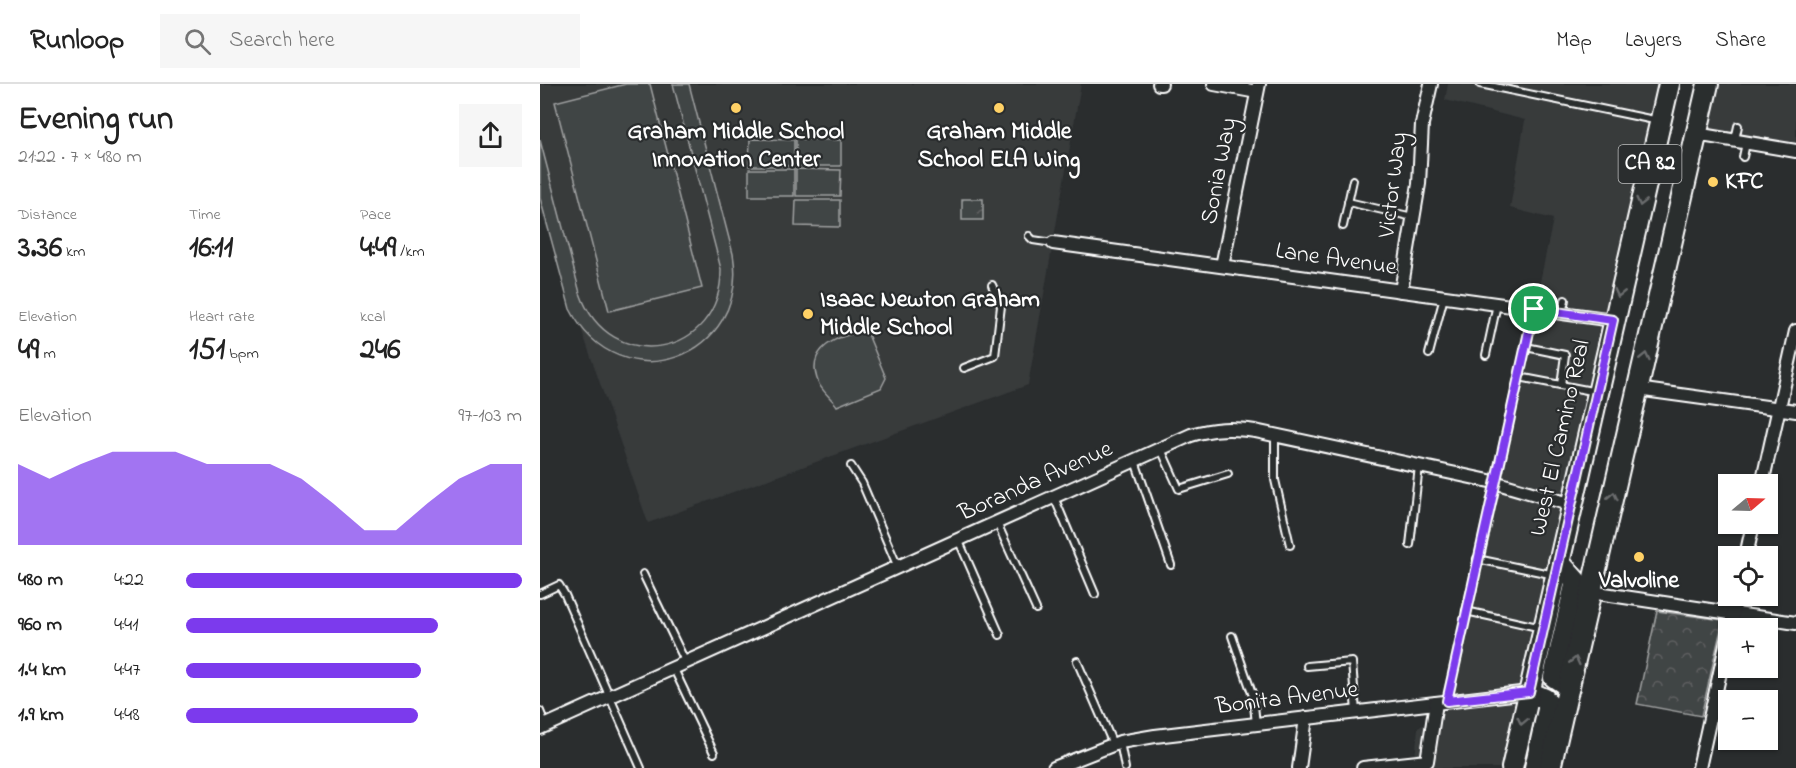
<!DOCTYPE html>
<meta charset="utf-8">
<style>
:root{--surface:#fff;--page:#f6f6f6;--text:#222;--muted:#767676;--line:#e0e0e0;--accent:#7c3aed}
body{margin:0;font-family:"Indie Flower",sans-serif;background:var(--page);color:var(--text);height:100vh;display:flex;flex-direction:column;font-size:22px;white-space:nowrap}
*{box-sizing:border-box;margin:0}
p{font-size:20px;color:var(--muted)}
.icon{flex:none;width:33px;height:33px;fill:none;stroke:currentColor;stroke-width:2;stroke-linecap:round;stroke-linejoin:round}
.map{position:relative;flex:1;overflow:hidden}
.panel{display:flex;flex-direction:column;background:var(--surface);width:540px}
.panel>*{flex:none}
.needle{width:39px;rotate:71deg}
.buttons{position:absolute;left:1178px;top:390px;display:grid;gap:12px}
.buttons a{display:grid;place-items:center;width:60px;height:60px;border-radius:0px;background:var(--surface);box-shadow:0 2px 4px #0004;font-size:30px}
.pin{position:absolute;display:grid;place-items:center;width:51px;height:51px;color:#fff;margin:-26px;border:3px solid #fff;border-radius:50%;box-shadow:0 2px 6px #0007}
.round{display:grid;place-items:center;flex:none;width:63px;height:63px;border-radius:0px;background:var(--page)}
.head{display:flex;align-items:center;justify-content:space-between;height:102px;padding:0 18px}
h1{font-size:33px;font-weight:800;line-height:45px}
.figures{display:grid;grid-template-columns:repeat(3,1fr);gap:9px;height:102px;padding:6px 18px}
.figures div{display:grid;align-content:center}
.figures b{font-size:30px;font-weight:800}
.figures small{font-size:16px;font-weight:400}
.figures p{font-size:16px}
.chart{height:168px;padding:12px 18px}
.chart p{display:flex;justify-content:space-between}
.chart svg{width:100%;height:108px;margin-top:6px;fill:var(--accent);opacity:.7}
ul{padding:0 18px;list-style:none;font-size:20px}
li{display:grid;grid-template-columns:96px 72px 1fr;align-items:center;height:45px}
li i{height:15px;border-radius:8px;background:var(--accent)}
header{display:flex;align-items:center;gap:36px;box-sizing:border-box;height:84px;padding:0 30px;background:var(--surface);border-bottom:2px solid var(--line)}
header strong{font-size:28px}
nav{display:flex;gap:33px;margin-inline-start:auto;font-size:21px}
.search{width:420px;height:54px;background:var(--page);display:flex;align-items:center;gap:15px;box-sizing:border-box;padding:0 21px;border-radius:0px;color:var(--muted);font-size:22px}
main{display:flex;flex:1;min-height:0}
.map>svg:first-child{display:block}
.built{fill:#373a3b}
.forest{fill:url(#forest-crowns);stroke:#a0a2a2;stroke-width:1.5}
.pitch{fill:#414445;stroke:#a0a2a2;stroke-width:1.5}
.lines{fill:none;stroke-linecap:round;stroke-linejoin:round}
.lane-casing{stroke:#fff;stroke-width:10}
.street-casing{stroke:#fff;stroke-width:16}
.primary-casing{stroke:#fff;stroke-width:24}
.lane{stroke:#2a2d2e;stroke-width:6}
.street{stroke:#2a2d2e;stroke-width:12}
.primary{stroke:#2a2d2e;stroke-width:20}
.oneway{stroke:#6a6c6d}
.route-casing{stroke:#fff;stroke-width:12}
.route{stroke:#7c3aed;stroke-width:8}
.poi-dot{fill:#ffd166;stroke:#2a2d2e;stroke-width:2}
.labels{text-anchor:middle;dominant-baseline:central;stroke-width:4.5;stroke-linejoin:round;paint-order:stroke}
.shield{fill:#2a2d2e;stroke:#bfc0c0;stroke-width:1.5}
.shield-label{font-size:22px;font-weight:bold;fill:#fff}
.poi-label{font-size:24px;font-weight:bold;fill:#fff;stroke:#2a2d2e}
.street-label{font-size:24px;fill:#fff;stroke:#2a2d2e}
</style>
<header>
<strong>Runloop</strong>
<div class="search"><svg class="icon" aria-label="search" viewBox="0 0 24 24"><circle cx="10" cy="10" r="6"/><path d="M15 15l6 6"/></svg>Search here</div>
<nav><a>Map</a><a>Layers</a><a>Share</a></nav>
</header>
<main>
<section class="panel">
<div class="head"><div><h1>Evening run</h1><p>21:22 · 7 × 480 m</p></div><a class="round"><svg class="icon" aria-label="share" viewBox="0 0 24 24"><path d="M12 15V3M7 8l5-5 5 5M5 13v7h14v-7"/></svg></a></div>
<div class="figures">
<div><p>Distance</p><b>3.36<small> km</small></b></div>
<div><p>Time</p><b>16:11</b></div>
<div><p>Pace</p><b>4:49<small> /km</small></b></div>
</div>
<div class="figures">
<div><p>Elevation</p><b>49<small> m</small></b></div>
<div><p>Heart rate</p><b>151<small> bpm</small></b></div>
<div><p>kcal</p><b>246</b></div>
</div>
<div class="chart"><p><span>Elevation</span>97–103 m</p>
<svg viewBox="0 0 160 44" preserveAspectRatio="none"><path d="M0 44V11L10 17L20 11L30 6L40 6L50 6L60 11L70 11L80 11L90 17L100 27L110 38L120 38L130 27L140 17L150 11L160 11V44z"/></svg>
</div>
<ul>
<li><b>480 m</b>4:22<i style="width:100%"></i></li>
<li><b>960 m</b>4:41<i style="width:75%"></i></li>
<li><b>1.4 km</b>4:47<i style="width:70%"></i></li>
<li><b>1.9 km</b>4:48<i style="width:69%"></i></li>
</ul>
</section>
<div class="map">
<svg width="1256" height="684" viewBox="0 0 1256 684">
<defs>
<pattern id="forest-crowns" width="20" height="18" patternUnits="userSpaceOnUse" patternTransform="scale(1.5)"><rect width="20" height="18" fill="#414445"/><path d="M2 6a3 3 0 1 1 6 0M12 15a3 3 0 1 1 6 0" fill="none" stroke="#5e6061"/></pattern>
</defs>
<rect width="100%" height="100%" fill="#2a2d2e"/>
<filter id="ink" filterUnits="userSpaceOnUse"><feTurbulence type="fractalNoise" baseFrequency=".0167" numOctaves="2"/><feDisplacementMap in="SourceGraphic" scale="12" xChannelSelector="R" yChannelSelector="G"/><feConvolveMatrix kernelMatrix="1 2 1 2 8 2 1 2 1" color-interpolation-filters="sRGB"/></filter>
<g filter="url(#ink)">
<!-- built -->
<g class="built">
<polygon points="0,0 541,0 488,301 108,439 0,125"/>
<polygon points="908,0 1129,0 972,684 874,684 878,644 912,623 1013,135 970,124 985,36 905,16"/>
<polygon points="1178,0 1256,0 1256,61 1167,45"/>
</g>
<!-- forest -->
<g class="forest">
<rect x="422" y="115" width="21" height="21"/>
<polygon points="1117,527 1183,536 1161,632 1097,620"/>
</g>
<!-- pitch -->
<g class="pitch">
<polygon points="86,0 110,0 162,204 69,227 15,18"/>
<path d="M133 0H149L193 170C211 275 79 321 30 225L0 114V56L40 209C69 293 182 274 181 185Z"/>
<polygon points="210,55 254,56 254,82 209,82"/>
<polygon points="256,55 301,56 301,82 256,82"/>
<rect x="209" y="85" width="45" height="27"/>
<polygon points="256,85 301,86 300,112 256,112"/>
<polygon points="256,116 300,116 300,143 255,142"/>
<path d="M327 248 346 294 341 304 297 322C292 315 283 308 279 300 263 264 299 250 327 248Z"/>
</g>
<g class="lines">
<!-- lane casing -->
<g class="lane-casing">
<g id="lane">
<polyline points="940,0 1119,37"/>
<polyline points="1195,56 1198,42"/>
<polyline points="1203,73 1206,59"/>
<polyline points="808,118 873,133"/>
<polyline points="803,142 813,96"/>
<polyline points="489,152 493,156 513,159"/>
<polyline points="1022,229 1025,216"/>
<polyline points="986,263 1025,271 1021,301"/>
<polyline points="889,270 904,213"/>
<polyline points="946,271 957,220"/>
<polyline points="424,284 455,272 461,222 452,201"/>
<polyline points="979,293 1057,308"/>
<polyline points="735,352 735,396 750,461"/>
<polyline points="621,365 639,405 688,390"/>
<polyline points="595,377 631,481"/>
<polyline points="311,382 322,399 357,481"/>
<polyline points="514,413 555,510"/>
<polyline points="457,439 496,525"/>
<polyline points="418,455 460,551"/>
<polyline points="870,461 879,382"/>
<polyline points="937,475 1015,491"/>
<polyline points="103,490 145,577"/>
<polyline points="0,510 19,501 25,511 101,684"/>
<polyline points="926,527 1002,544"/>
<polyline points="692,552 713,612 716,640"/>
<polyline points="537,577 573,660"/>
<polyline points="767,582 812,578 816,628"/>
<polyline points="133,583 174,669"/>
<polyline points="907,617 994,226"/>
<polyline points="0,627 6,642"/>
<polyline points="580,658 585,684"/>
</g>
</g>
<!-- street casing -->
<g class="street-casing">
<g id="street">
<polyline points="619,0 621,0"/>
<polyline points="674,0 717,8"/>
<polyline points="1156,50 1256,67"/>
<polyline points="513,159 1073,236"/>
<polyline points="682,182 719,0"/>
<polyline points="861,207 879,100 882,40 891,0"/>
<polyline points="1097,305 1256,327"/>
<polyline points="1222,400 1256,247"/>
<polyline points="1206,472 1213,440"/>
<polyline points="1051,508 1256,539"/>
<polyline points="1190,544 1197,512"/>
<path d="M0 644 651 351C674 344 692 344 715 347L954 398 1033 421"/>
<polyline points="514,684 580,658 615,652 989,608"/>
<polyline points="759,684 766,634"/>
<polyline points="823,684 887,677 896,619"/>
<polyline points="1159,684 1188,552"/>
</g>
</g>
<!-- primary casing -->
<g class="primary-casing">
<g id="primary">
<polyline points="1019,478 1036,497 1014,593 1029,603"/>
<polyline points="989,608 1005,615 1009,621 995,684"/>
<polyline points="972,684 1129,0"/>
<polyline points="1010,684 1168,0"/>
</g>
</g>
<!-- lane -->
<use href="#lane" class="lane"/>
<!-- street -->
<use href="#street" class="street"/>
<!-- primary -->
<use href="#primary" class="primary"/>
</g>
<!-- one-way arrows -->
<defs><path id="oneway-chevron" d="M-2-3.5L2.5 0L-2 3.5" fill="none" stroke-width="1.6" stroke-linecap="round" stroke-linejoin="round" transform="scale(1.5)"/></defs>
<g class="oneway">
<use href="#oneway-chevron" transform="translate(1101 118) rotate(103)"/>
<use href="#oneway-chevron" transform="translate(1079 209) rotate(103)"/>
<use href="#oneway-chevron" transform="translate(1105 273) rotate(-77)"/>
<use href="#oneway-chevron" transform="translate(1073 412) rotate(-77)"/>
<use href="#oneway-chevron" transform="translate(1035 577) rotate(-77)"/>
<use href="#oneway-chevron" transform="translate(982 637) rotate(102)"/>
</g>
</g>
<g class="lines" filter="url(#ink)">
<!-- route casing -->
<g class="route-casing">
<polygon id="route" points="994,225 1073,236 989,608 907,617"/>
</g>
<!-- route -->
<use href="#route" class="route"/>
</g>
<!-- markers -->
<g class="poi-dot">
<circle cx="196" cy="24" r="6"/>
<circle cx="459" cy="24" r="6"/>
<circle cx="1173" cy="98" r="6"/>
<circle cx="268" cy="230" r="6"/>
<circle cx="1099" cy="473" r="6"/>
</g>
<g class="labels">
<!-- shield labels -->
<rect class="shield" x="1078.5" y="61" width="63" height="38" rx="4.5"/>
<g class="shield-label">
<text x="1110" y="80">CA 82</text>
</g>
<!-- poi labels -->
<g class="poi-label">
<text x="196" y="48">Graham Middle School<tspan x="196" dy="28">Innovation Center</tspan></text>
<text x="459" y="48">Graham Middle<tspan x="459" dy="28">School ELA Wing</tspan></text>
<text x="1185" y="98" text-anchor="start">KFC</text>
<text x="280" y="216" text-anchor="start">Isaac Newton Graham<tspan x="280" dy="28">Middle School</tspan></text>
<text x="1099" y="497">Valvoline</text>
</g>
<!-- street labels -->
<g class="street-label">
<text transform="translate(680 87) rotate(-79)">Sonia Way</text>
<text transform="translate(854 101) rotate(-83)">Victor Way</text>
<text transform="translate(796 176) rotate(8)">Lane Avenue</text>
<text transform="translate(1021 354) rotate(-77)">West El Camino Real</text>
<text transform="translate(496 398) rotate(-24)">Boranda Avenue</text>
<text transform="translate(747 615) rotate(-7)">Bonita Avenue</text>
</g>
</g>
</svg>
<div class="buttons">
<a><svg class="needle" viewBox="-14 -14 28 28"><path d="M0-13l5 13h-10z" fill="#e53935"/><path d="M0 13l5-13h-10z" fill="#767676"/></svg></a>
<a><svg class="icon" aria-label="locate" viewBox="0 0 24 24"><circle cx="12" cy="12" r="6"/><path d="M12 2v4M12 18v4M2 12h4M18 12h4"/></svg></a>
<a>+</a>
<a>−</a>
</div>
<div class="pin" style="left:994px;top:225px;background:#1e9e55"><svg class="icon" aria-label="arrive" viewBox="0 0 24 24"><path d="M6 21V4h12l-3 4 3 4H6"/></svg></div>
</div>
</main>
